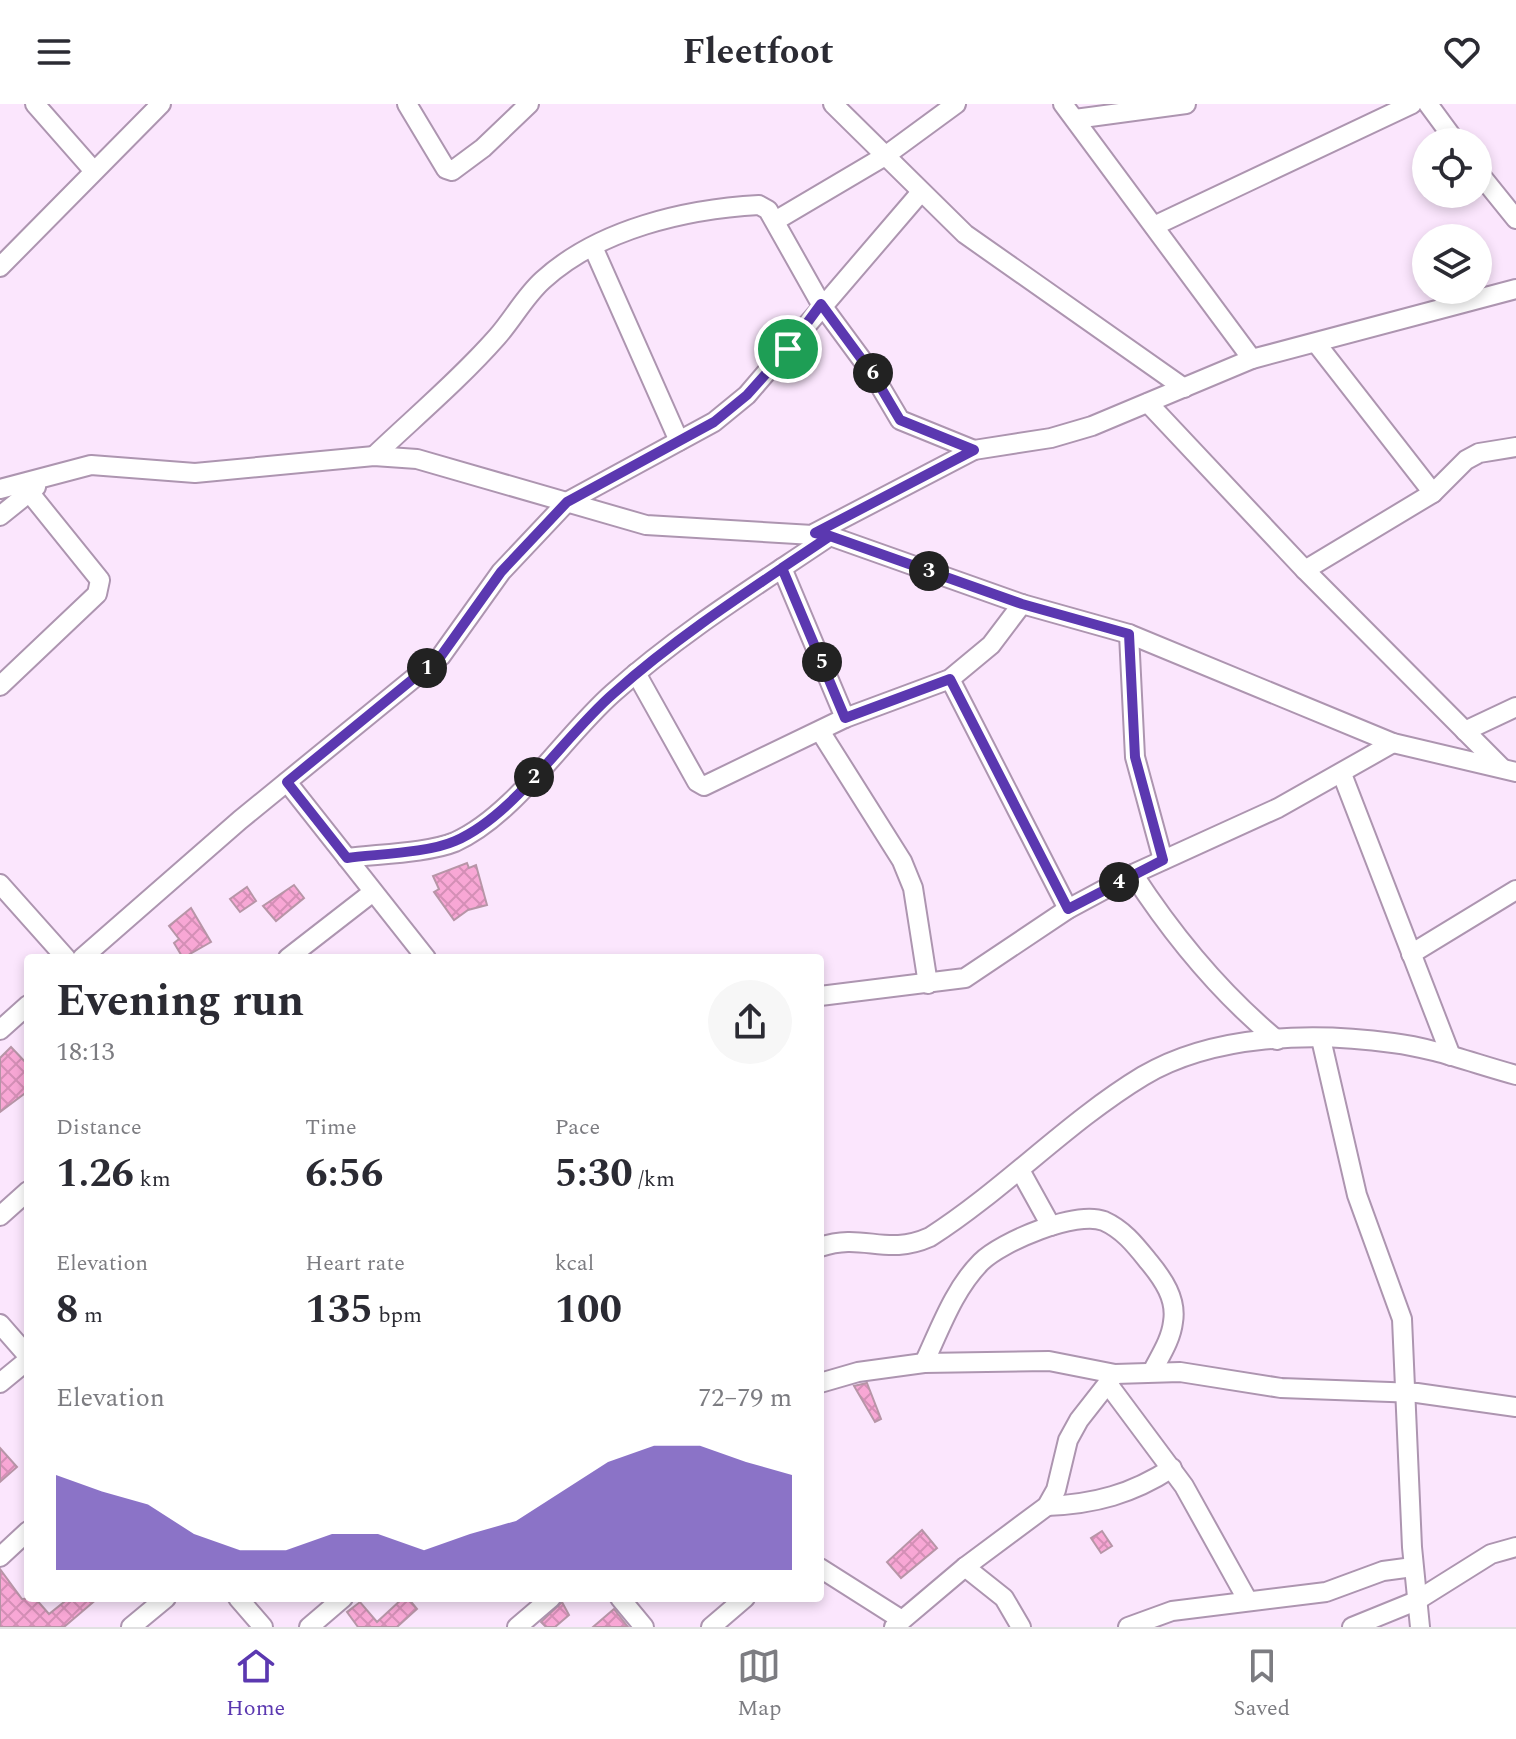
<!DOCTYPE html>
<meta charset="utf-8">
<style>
:root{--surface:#fff;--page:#f7f7f7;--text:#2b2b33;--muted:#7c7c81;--line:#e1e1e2;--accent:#5b38b0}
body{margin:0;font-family:Spectral,serif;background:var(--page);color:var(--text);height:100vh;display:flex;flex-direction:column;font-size:30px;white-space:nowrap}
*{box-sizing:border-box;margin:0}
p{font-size:26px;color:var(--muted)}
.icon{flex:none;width:44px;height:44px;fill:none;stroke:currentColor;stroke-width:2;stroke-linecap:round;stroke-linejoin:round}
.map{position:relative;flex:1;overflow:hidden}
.panel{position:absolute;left:24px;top:850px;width:800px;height:648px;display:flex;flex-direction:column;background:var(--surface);border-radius:8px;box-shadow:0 4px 12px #0003}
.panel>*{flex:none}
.buttons{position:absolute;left:1412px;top:24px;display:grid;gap:16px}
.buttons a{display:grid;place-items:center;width:80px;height:80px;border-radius:50%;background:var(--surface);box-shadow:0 4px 12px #0003;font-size:40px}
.pin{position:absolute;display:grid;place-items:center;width:68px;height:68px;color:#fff;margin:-34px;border:4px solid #fff;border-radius:50%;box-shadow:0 2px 8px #0007}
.km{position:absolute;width:40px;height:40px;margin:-20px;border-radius:50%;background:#222;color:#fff;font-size:22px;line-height:40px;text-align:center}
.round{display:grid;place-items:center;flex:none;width:84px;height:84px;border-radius:42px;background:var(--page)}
.overview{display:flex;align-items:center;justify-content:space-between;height:136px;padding:0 32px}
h1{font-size:44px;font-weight:700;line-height:60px}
.metrics{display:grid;grid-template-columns:repeat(3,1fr);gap:12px;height:136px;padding:8px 32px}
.metrics div{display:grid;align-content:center}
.metrics b{font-size:40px;font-weight:700}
.metrics small{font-size:22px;font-weight:400}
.metrics p{font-size:22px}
.chart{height:224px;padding:16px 32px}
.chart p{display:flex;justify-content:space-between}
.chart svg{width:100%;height:144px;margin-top:8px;fill:var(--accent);opacity:.7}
header{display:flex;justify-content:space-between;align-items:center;height:104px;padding:0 32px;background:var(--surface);font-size:36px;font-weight:700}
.menu{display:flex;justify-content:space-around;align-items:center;height:112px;border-top:2px solid var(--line);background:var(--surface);font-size:22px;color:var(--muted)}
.menu a{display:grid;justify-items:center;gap:4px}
.menu .current{color:var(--accent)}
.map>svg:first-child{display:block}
.building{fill:url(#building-cross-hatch);stroke:#b795a7;stroke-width:2}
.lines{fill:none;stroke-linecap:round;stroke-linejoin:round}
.minor-casing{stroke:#ad95b0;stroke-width:22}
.minor{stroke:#fff;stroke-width:18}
.route-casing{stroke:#fff;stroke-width:16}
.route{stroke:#5b38b0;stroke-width:10}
</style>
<header><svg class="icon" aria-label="menu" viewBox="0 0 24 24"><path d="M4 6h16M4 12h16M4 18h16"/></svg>Fleetfoot<svg class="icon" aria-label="heart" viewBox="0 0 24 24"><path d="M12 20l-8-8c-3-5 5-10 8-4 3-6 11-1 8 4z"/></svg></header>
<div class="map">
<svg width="1516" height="1523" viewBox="0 0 1516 1523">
<defs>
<pattern id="building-cross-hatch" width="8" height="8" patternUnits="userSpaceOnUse" patternTransform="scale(2)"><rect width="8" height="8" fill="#f8a7d5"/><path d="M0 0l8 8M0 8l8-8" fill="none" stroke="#d48fb6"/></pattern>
</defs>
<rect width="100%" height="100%" fill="#fbe6fd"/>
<!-- building -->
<g class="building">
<polygon points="467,759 469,764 476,761 487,801 468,806 454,816 434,788 439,785 433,772"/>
<polygon points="294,781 304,794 276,817 263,802"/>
<polygon points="247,783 256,797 240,808 230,795"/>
<polygon points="191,804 211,838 183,854 174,839 179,835 169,822"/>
<polygon points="11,943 28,961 28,987 0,1008 0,954"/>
<polygon points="867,1279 881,1315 875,1318 854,1282"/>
<polygon points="0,1344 17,1363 0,1378"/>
<polygon points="922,1426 937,1444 901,1474 887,1458"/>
<polygon points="1102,1427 1112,1442 1101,1449 1091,1434"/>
<polygon points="0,1465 22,1495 35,1494 49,1510 69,1494 98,1494 64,1523 0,1523"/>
<polygon points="403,1494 408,1494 417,1505 397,1523 358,1523 347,1508 360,1498 377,1518"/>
<polygon points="562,1498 569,1511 555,1523 546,1523 541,1518"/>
<polygon points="614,1505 628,1523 593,1523"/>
</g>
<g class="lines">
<!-- minor casing -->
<g class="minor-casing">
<g id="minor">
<polyline points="35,0 93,66"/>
<polyline points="407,0 446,65 452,67 483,44 529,0"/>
<polyline points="833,0 965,130 1184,284"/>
<polyline points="1063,0 1252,255"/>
<polyline points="1428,0 1456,38"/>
<polyline points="1075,15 1186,0"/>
<polyline points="1478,68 1516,115"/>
<polyline points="775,117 885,52 956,0"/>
<polyline points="1154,122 1412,0"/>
<polyline points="593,143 679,337"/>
<polyline points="0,163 161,0"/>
<polyline points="1316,239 1433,389"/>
<polyline points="1148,299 1305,466 1501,663"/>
<path d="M374 352C415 313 460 275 497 233 513 215 525 192 543 176 599 125 686 105 759 101L768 106 821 200 874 272 900 316 974 346"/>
<polyline points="0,385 91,361 195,369 374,352 417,355 646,421 830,432 1022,500 1129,530 1393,639 1516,668"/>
<polyline points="0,412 36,383"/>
<polyline points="815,429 974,346 1051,334 1092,322 1252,255 1516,185"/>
<polyline points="782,464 845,614"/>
<polyline points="1305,466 1433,389 1466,356 1479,349 1516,343"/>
<polyline points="1129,530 1135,653 1163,756"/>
<polyline points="636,569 697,678 704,682 845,614 950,575 991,541 1022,500"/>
<polyline points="950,575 1068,805"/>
<polyline points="0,582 97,490 100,476 29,388"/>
<polyline points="820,627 902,757 913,784 928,880"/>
<polyline points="1465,627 1516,603"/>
<polyline points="1342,670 1451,952"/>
<polyline points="287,678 426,854"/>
<path d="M347 754C377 750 428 749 455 738 515 711 564 632 613 589 680 529 756 482 830 432"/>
<path d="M1133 770C1174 833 1219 888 1277 936"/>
<polyline points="0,780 66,854"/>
<polyline points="1411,850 1516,786"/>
<polyline points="82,854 240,716 441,552 501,468 567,398 714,318 747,291 921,88"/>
<polyline points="288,854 373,788"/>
<polyline points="820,892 965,874 1068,805 1133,770 1278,704 1393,639"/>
<polyline points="0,926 28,901"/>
<polyline points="1321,935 1357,1091 1402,1215 1412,1443 1420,1523"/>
<polyline points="1020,1066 1051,1122"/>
<polyline points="0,1112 28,1087"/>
<path d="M820 1143C864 1128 885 1153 930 1133 1005 1085 1067 1018 1143 972 1214 930 1313 928 1393 939 1434 944 1475 960 1516 971"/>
<polyline points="0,1220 28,1252"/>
<path d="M924 1259C940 1225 954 1185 981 1158 1001 1138 1076 1106 1104 1117 1124 1126 1136 1142 1149 1158 1163 1175 1177 1195 1173 1218 1171 1236 1160 1252 1152 1268"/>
<polyline points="0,1279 28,1256"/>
<polyline points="820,1279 858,1268 924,1259 1049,1257 1115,1270 1180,1268 1281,1284 1417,1289 1516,1303"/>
<polyline points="1108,1280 1184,1382 1248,1497"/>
<path d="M1047 1402C1095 1400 1132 1390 1172 1364"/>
<polyline points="0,1453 28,1427"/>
<polyline points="965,1463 1004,1494 1021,1523"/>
<polyline points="820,1464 902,1516"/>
<polyline points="238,1494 263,1523"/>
<polyline points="620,1494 644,1523"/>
<polyline points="131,1523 166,1494"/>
<polyline points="309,1523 343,1494"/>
<polyline points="517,1523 551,1494"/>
<polyline points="711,1523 745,1494"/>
<polyline points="894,1523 965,1463 1047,1402 1056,1386 1068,1336 1079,1316 1115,1270"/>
<polyline points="1128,1523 1172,1507 1326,1488 1383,1467 1413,1463"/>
<polyline points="1352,1523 1416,1497 1491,1450 1516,1443"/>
</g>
</g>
<!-- minor -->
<use href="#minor" class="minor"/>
</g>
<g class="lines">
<!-- route casing -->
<g class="route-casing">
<path id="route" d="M788 245 747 291 714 318 567 398 501 468 441 552 287 678 347 754C377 750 428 749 455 737 515 711 564 632 614 589 680 530 756 482 830 432L1022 500 1129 530 1135 653 1163 756 1068 805 950 575 845 614 782 464 830 432 815 429 974 346 900 316 874 272 821 200 788 245"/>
</g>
<!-- route -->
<use href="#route" class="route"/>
</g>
</svg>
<div class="buttons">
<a><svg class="icon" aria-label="locate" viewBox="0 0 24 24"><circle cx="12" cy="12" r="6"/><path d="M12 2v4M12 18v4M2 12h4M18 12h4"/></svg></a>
<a><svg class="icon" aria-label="layers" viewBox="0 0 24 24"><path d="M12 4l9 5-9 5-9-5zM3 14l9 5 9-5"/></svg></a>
</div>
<div class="pin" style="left:788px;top:245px;background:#1e9e55"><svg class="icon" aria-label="arrive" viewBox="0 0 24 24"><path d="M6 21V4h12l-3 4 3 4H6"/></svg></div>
<b class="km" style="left:427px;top:564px">1</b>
<b class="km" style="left:534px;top:673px">2</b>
<b class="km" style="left:929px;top:467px">3</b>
<b class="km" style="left:1119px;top:778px">4</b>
<b class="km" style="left:822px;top:558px">5</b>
<b class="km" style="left:873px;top:269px">6</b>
<section class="panel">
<div class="overview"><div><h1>Evening run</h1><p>18:13</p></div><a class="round"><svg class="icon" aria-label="share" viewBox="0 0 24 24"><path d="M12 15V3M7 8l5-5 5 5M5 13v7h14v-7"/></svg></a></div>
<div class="metrics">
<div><p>Distance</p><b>1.26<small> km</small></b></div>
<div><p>Time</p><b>6:56</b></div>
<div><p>Pace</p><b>5:30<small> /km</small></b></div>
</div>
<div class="metrics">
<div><p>Elevation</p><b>8<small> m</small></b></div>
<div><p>Heart rate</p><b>135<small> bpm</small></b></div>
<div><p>kcal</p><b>100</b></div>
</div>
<div class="chart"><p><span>Elevation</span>72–79 m</p>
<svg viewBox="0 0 160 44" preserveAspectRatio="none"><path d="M0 44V15L10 20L20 24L30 33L40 38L50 38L60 33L70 33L80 38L90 33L100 29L110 20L120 11L130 6L140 6L150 11L160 15V44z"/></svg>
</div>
</section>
</div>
<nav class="menu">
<a class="current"><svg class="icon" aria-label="home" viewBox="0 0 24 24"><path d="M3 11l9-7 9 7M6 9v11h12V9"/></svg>Home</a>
<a><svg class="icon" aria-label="map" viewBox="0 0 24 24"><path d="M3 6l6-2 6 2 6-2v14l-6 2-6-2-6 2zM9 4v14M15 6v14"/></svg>Map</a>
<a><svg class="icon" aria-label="saved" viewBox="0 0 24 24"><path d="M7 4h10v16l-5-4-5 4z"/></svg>Saved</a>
</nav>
